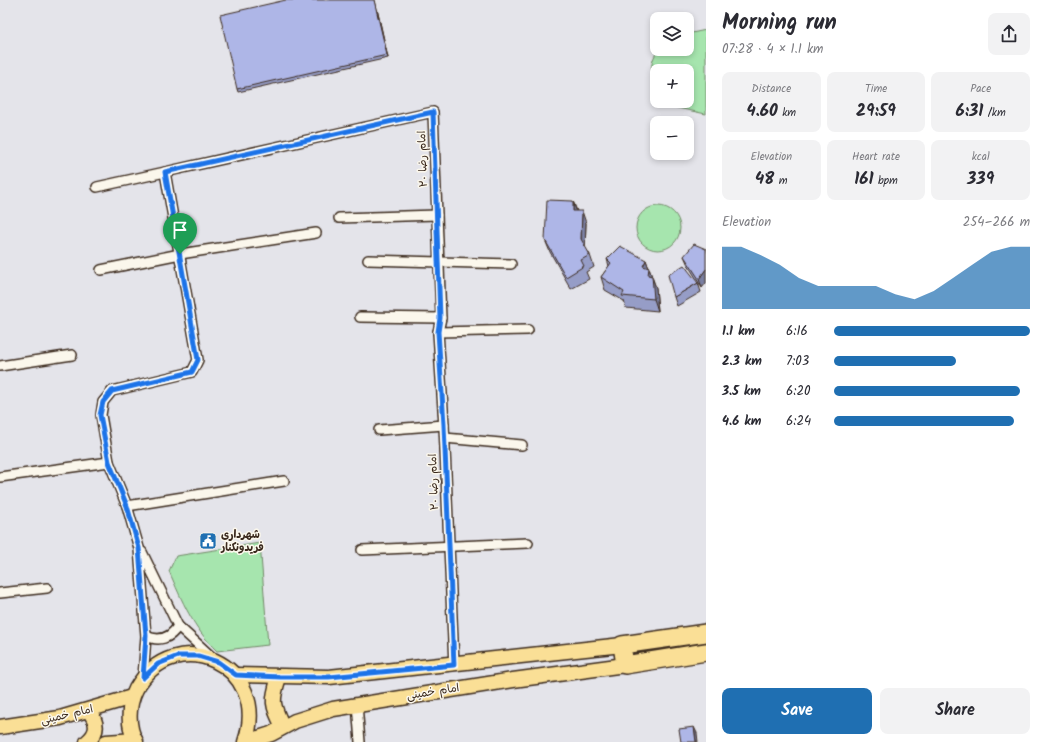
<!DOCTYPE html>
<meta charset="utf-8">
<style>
:root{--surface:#fff;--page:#f2f2f3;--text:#2b2b33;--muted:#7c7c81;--accent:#1f6fb2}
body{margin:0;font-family:Kalam,"Playpen Sans Arabic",sans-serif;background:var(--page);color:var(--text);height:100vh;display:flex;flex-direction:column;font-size:15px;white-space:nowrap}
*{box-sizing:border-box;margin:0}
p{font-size:13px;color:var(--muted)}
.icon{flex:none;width:22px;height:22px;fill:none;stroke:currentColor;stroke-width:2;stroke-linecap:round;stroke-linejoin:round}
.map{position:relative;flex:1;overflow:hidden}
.panel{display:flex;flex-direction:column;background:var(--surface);width:340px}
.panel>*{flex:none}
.buttons{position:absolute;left:650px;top:12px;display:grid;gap:8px}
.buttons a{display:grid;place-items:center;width:44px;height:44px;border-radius:8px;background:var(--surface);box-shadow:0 2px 6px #0003;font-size:20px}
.pin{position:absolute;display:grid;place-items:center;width:34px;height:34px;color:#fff;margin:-41px -17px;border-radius:50% 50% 50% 0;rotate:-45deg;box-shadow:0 0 4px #0007}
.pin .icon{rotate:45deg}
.round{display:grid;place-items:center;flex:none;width:42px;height:42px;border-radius:8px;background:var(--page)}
.overview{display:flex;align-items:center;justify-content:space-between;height:68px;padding:0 16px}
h1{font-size:22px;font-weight:600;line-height:30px}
.figures{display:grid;grid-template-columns:repeat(3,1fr);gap:6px;height:68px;padding:4px 16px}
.figures div{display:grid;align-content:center;border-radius:8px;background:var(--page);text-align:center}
.figures b{font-size:17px;font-weight:600}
.figures small{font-size:11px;font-weight:400}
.figures p{font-size:11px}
.chart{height:112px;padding:8px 16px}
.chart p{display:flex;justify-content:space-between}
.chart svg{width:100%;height:72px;margin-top:4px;fill:var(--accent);opacity:.7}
.cta{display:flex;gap:8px;margin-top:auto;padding:8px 16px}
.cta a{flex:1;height:46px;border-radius:8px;background:var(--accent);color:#fff;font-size:16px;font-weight:600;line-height:46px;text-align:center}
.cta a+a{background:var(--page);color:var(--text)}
ul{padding:0 16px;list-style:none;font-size:13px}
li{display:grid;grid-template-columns:64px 48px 1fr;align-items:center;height:30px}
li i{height:10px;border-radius:5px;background:var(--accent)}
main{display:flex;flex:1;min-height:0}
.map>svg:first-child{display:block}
.grass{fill:#a6e5ae;stroke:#708866}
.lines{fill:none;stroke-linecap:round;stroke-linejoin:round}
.street-casing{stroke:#3b2a1e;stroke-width:12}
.primary-casing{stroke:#3b2a1e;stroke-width:17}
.highway-casing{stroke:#3b2a1e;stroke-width:20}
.street{stroke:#fbf7ec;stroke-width:9}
.primary{stroke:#fadf96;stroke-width:14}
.highway{stroke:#fadf96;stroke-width:17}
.wall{fill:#969dc7;stroke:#3b2a1e}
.shaded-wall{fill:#7a7fa2;stroke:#3b2a1e}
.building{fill:#aeb6e7;stroke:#3b2a1e}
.route-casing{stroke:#fff;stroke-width:8}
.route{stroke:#1a73e8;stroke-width:5}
.labels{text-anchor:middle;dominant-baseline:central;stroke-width:3;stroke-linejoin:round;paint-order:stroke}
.street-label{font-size:11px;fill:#3b2a1e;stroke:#fbf7ec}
.poi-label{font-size:11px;font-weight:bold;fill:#3b2a1e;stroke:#fbf7ec;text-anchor:start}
</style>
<main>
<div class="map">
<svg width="706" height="742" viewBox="0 0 706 742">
<rect width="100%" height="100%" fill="#e4e4ea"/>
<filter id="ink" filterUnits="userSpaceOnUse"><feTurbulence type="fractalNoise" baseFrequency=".025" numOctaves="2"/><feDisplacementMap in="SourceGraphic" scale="8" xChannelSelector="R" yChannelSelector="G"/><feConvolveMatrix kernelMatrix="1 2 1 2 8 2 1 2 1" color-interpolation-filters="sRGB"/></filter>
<g filter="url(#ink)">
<!-- grass -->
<g class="grass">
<path d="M706 30V114L673 107 664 101H687V71H657V94C650 79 648 63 659 49H687V34Z"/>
<circle cx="658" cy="228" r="22"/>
<path d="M260 543 268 645 217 651C193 628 182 601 169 571L176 556Z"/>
</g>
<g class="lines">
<!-- street casing -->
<g class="street-casing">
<g id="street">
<polyline points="97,187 165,172"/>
<polyline points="339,218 437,215"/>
<polyline points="368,260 511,264"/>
<polyline points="101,270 180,254 316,233"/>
<polyline points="360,317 441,318"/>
<polyline points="438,332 528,330"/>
<polyline points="0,366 72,355"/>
<polyline points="379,430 444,425"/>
<polyline points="445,438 522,445"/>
<polyline points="0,477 109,462"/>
<polyline points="127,506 284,481"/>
<polyline points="362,550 528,543"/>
<polyline points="142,552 178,626 214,659"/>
<polyline points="0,593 47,588"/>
<path d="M146 636C159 642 170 639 178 626"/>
<polyline points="143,678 146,636 139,548 127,506 109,462 101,415 103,402 112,391 192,372 198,360 165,172 433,112 441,318 438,332 444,425 454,665"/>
<polyline points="357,704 360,742"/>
</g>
</g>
<!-- primary casing -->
<g class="primary-casing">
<g id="primary">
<polyline points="236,675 329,677 622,645"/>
<path d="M279 677C271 702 272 704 283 727"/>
<polyline points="0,727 60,718 132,697"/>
<path d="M87 742C99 732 98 723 89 711"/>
<polyline points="106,742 135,740"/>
<path d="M136 742C127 726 128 705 136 689 174 621 272 664 245 742"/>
<polyline points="246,742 271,734 295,721 333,709 513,680 625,665"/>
</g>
</g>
<!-- highway casing -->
<g class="highway-casing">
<polyline id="highway" points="706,633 622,645 625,665 706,652"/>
</g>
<!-- street -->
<use href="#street" class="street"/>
<!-- primary -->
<use href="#primary" class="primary"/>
<!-- highway -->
<use href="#highway" class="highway"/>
</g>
<!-- wall -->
<g class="wall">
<polygon points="375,0 388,58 238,92 237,89"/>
<polygon points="573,201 577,211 586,223 585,247 590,255 594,267 586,272 589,279 571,289 550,252 545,240"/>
<polygon points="706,249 702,288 688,265 684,256"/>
<polygon points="607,259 646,260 656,288 658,311 626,308 624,301 605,290 601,277 609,266"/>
<polygon points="698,283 701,292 677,306 674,297"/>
</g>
<!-- shaded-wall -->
<g class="shaded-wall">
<polygon points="374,0 375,0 388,58 387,55"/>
<polygon points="573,201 577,213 573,211"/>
<polygon points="582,211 586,223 585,251 581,239"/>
<polygon points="646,260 656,288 658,311 643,266"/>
<polygon points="706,269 706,283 702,288 699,279"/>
<polygon points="694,727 697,733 698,742 696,742"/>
</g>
<!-- building -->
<g class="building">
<polygon points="286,0 374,0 387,55 237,89 220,15"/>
<polygon points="547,200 573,201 573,211 582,211 581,239 590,255 581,260 584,266 566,277 545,240"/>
<polygon points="694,244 706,249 706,269 699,279 684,256"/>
<polygon points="620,246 646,260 643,266 649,268 648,275 652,276 654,299 622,296 624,292 601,277 611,263 607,259"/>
<polygon points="684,265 698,283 674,297 668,275"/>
<polygon points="694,727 696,742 681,742 679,729"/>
</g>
</g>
<g class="lines" filter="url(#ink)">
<!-- route casing -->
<g class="route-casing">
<polygon id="route" points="433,112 440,318 438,332 444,425 454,665 329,677 280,677 236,675 218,662 198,656 178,656 158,664 143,678 146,636 139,548 127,506 109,462 100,415 103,402 112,391 192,372 198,360 165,172"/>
</g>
<!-- route -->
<use href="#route" class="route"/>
</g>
<!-- icons -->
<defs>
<g id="civic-square" transform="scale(0.9)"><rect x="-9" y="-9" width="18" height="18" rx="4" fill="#1f6fb2" stroke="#fbf7ec"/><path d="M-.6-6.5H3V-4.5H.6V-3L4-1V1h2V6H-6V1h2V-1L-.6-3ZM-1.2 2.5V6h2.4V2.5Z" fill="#fff"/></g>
</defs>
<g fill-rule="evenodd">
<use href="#civic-square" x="208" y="541"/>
</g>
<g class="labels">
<!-- street labels -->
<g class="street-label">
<text transform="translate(423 159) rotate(-92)">امام رضا ۲۰</text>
<text transform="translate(434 482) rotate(-92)">امام رضا ۲۰</text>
<text transform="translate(433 692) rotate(-9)">امام خمینی</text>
<text transform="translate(67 715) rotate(-13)">امام خمینی</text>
</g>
<!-- poi labels -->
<g class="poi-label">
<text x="221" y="535">شهرداری<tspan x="221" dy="13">فریدونکنار</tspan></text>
</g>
</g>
</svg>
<div class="buttons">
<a><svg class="icon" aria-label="layers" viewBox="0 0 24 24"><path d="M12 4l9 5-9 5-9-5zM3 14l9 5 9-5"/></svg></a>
<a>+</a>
<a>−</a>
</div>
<div class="pin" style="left:180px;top:254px;background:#1e9e55"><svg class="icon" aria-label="arrive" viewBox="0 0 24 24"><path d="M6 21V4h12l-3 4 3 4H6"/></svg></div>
</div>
<section class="panel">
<div class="overview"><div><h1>Morning run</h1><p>07:28 · 4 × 1.1 km</p></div><a class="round"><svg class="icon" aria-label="share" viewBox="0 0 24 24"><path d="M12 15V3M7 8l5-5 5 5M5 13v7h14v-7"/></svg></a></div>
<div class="figures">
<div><p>Distance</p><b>4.60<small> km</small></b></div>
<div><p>Time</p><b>29:59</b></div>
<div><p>Pace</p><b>6:31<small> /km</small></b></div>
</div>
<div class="figures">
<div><p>Elevation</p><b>48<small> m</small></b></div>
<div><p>Heart rate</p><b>161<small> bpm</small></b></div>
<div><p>kcal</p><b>339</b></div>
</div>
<div class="chart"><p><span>Elevation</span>254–266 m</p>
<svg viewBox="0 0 160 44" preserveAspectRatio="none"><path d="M0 44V6L10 6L20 11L30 17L40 25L50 30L60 30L70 30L80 30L90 35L100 38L110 33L120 25L130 17L140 9L150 6L160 6V44z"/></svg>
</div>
<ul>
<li><b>1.1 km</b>6:16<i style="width:100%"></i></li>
<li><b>2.3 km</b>7:03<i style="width:62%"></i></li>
<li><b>3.5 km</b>6:20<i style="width:95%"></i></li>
<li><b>4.6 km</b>6:24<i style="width:92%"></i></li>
</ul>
<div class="cta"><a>Save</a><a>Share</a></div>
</section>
</main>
